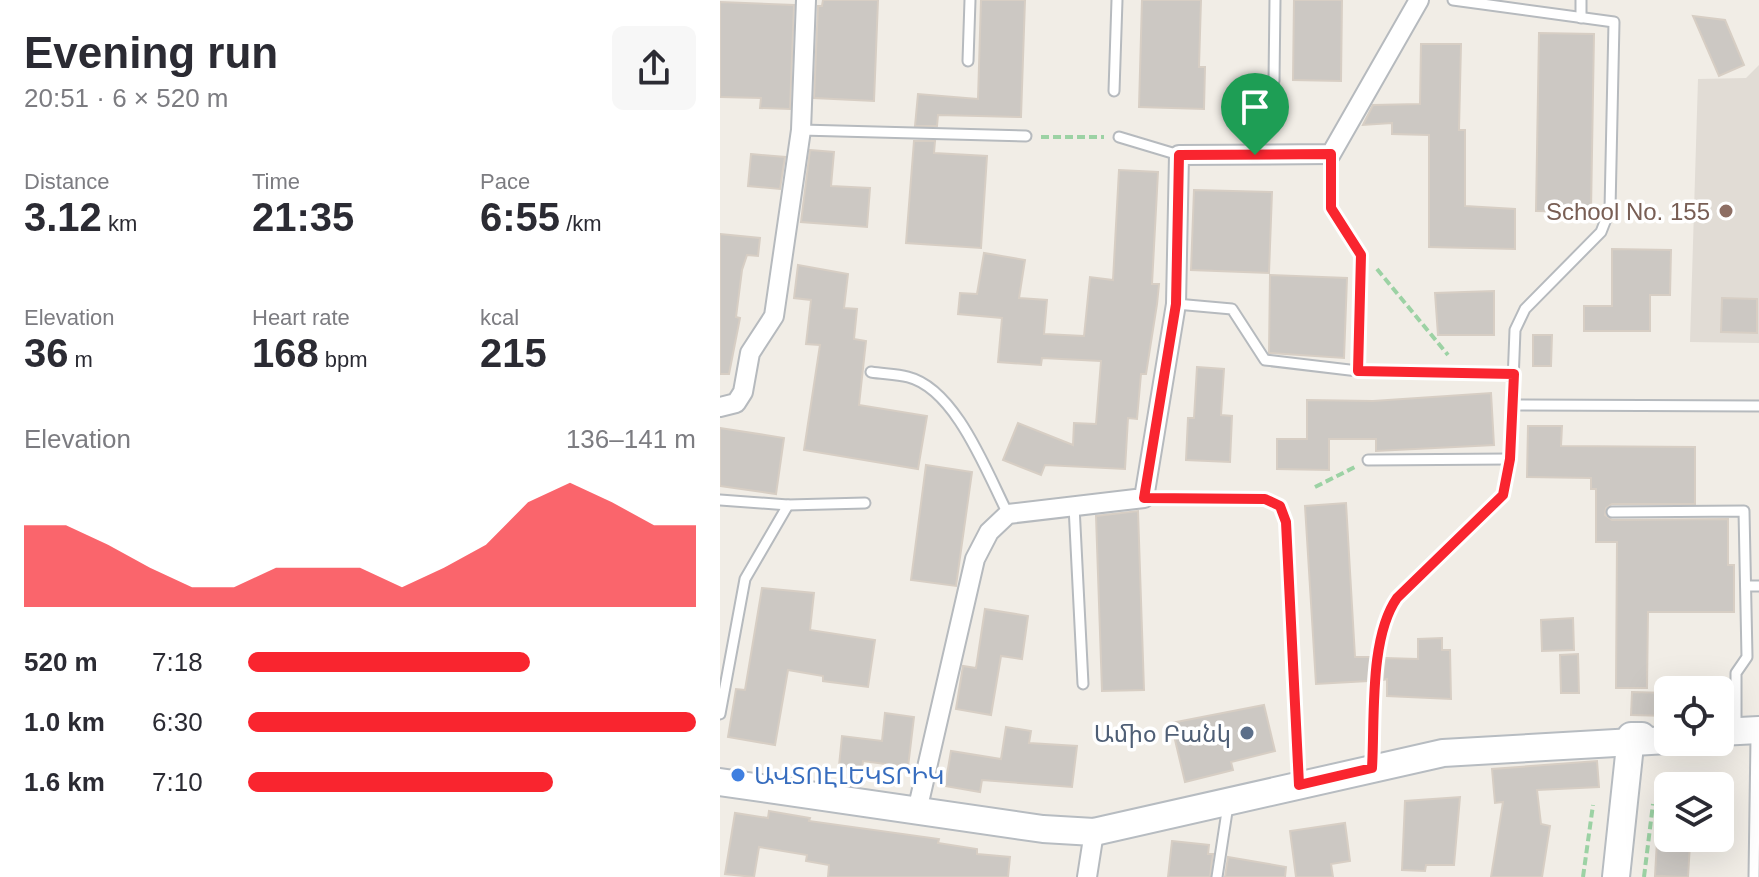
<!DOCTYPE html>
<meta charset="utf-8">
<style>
:root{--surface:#fff;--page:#f7f7f7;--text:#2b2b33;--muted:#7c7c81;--accent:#f9252f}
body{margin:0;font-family:Arial,"Noto Sans Armenian",sans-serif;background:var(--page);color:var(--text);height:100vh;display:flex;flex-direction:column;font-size:30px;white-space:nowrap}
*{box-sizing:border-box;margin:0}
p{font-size:26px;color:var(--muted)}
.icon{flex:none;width:44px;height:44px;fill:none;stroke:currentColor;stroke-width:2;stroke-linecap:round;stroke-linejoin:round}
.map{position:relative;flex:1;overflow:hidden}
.side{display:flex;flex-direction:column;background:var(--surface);width:720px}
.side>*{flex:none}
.buttons{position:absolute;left:934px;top:676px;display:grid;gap:16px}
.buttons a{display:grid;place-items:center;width:80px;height:80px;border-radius:12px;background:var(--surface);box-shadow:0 8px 32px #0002;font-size:40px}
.pin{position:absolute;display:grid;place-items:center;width:68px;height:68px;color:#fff;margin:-82px -34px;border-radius:50% 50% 50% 0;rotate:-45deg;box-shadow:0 0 8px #0007}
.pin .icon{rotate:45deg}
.round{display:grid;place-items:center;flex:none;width:84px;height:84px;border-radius:12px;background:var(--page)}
.overview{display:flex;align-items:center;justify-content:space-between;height:136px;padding:0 24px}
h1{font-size:44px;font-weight:700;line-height:60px}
.figures{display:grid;grid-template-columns:repeat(3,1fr);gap:12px;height:136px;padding:8px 24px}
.figures div{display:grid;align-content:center}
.figures b{font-size:40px;font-weight:700}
.figures small{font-size:22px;font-weight:400}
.figures p{font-size:22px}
.chart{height:224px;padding:16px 24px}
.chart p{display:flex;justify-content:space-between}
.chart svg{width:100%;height:144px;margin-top:8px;fill:var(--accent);opacity:.7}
ul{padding:0 24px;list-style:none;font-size:26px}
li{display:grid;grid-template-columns:128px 96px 1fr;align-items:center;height:60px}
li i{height:20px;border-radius:10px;background:var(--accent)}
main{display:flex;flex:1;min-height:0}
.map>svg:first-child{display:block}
.education{fill:#e1dcd5}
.building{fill:#ccc8c3;stroke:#d7cec4;stroke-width:2}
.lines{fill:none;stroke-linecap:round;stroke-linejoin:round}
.service-casing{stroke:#b6babe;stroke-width:13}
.minor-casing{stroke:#b6babe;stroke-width:22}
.secondary-casing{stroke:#b7bcc1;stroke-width:30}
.path{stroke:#9cd2a4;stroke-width:4;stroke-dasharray:8 4;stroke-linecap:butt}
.service{stroke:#fff;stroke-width:9}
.minor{stroke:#fff;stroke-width:18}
.secondary{stroke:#fff;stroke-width:26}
.route-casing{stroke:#fff;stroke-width:16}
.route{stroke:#f9252f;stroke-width:10}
.education-dot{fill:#8d6e63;stroke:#fff;stroke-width:3}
.service-dot{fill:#5c6f8a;stroke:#fff;stroke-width:3}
.shop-dot{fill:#3f7fe0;stroke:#fff;stroke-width:3}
.labels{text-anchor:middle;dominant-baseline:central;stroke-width:7;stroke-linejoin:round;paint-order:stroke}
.education-label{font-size:24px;fill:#785e54;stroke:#fff;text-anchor:end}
.service-label{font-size:24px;fill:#4e5e75;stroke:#fff;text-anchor:end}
.shop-label{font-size:24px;fill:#366cbe;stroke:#fff;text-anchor:start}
</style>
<main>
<section class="side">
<div class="overview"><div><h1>Evening run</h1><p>20:51 · 6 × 520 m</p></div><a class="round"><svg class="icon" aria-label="share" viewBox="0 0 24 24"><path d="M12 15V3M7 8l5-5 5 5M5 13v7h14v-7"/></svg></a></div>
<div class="figures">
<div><p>Distance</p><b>3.12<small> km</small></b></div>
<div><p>Time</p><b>21:35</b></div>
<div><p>Pace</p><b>6:55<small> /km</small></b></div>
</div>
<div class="figures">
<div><p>Elevation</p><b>36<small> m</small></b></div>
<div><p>Heart rate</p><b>168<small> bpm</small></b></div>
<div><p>kcal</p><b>215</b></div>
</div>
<div class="chart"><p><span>Elevation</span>136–141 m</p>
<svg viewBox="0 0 160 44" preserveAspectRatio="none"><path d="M0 44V19L10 19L20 25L30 32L40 38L50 38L60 32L70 32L80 32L90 38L100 32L110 25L120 12L130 6L140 12L150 19L160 19V44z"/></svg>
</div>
<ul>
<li><b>520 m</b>7:18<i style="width:63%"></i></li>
<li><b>1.0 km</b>6:30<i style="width:100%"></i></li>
<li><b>1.6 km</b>7:10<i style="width:68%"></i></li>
</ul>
</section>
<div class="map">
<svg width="1039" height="877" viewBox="0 0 1039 877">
<rect width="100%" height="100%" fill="#f1ede6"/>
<!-- education -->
<polygon class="education" points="1039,65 1039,343 970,342 978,79 1026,78"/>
<!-- building -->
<g class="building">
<polygon points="103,0 158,0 154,101 94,98 98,6 102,6"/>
<polygon points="261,0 305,0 301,117 218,115 217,126 195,126 198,94 258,99"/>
<polygon points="422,0 481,0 479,67 485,67 484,109 419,107"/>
<polygon points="574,0 622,0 621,81 573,80"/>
<polygon points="0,2 74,5 70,109 40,108 41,98 0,97"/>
<polygon points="973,16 1005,20 1024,65 999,76"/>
<polygon points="819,33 874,34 871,212 816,211"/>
<polygon points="701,44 741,44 739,130 745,130 745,206 795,209 795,249 709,247 709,135 672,134 672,123 643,125 653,105 700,104"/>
<polygon points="524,98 546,98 545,122 524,122"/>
<polygon points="194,141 215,141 214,153 267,156 261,248 186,243"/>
<polygon points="90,150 114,152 111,186 150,188 147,227 81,222"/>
<polygon points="31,154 65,157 60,189 28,186"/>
<polygon points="399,170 438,172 432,284 439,284 437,304 426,374 421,374 417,419 408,418 405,469 325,465 321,475 283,460 298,423 353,445 354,423 376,424 381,361 322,358 321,365 278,362 282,318 238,314 240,293 257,294 264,253 305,260 299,298 327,300 324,334 364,336 370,277 393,280"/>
<polygon points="474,190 552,192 549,273 471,270"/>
<polygon points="0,234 40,238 38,256 27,255 22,270 16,317 20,318 9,374 0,374"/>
<polygon points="892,249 951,250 950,295 930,295 930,331 864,331 864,306 892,306"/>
<polygon points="78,265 128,274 124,308 137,309 134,339 146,341 139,405 207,416 198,469 84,450 100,345 86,344 91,300 74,298"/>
<polygon points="550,275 627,278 624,358 549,353"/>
<polygon points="774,291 774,335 718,335 715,293"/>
<polygon points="1002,298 1037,299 1037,333 1001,332"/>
<polygon points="813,335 832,335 831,366 813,366"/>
<polygon points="477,367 504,369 501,415 512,416 510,462 466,460 468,418 474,418"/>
<polygon points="771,393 774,445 656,451 656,439 609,439 609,470 557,469 557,439 587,439 587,400 653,401"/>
<polygon points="808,426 842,426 841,446 975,447 975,504 892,504 886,508 885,515 892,520 1008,519 1008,565 1014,565 1014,612 928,612 927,688 896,688 897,542 876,542 876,489 871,489 871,478 807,477"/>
<polygon points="0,428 64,438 56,494 0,486"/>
<polygon points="206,465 252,472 236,586 191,580"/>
<polygon points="626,503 635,657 650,657 648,681 596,684 585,506"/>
<polygon points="418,511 424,690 382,691 376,516"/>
<polygon points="42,588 94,593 90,630 155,640 148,687 103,681 103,676 68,670 55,745 8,737 16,689 25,690"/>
<polygon points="265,609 308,616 302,659 281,656 271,715 236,709 243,666 256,668"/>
<polygon points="853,618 854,650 822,651 821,620"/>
<polygon points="722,638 722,650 730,650 731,699 667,696 667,679 663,680 665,658 698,659 698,639"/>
<polygon points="858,654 859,693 841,693 840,655"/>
<polygon points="912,692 948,693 948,716 911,715"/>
<polygon points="544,705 555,751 511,762 513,770 465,782 451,723"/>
<polygon points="165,713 194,717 188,767 143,761 142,769 119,766 122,736 162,741"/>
<polygon points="286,727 311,731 309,743 357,746 352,787 262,780 260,792 225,786 231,751 281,759"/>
<polygon points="877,761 879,787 817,790 821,824 830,826 822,877 771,877 783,802 775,803 772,769"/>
<polygon points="740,797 734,865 706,865 705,871 682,870 685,801"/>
<polygon points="49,811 90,818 89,821 219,839 218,843 257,849 257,854 290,857 288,877 108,877 109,865 86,861 87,855 39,847 34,877 5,874 15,813 48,818"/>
<polygon points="625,823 630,861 611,864 613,877 576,877 570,831"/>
<polygon points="452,841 489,845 488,854 493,854 490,877 448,877"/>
<polygon points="937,841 970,844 968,877 935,876"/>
<polygon points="508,857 566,867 565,877 505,877"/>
</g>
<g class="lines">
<!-- service casing -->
<g class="service-casing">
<g id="service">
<polyline points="861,18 861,0"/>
<polyline points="248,61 250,0"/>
<polyline points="554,81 555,0"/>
<polyline points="394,91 397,0"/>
<polyline points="81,130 306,136"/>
<polyline points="399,137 459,155"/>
<polyline points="456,304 512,309 545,360 638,371 641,255 611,208 611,154"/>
<polyline points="692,371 794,374"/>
<path d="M151 372C163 374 176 374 188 377 236 389 267 473 288 514"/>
<polyline points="792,405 1039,406"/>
<polyline points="648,460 790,459"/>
<polyline points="424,498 545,499 560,506 566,522 578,782"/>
<polyline points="0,500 68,505 145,503"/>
<polyline points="354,506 363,684"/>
<polyline points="892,512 1024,511 1027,657 1016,673 1016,728"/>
<polyline points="1026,586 1039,586"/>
<polyline points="0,714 25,579 68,505"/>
<path d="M653 767C655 718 649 637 677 598L783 495 790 459 795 330 805 309 881 232 890 209 894 22 733 0"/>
<polyline points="497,877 508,805"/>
<polyline points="1034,877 1036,738"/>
</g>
</g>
<!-- minor casing -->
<g class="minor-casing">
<g id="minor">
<polyline points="0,407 16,403 23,392 30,353 54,316 81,130 86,0"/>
<polyline points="197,811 255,559 269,532 288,514 424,498 456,304 459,155 611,154 699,0"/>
<polyline points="367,877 374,832"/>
</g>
</g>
<!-- secondary casing -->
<g class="secondary-casing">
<g id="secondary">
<polyline points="1000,732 1039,730"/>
<polyline points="0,782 323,829 374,832 723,753 948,740"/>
<polyline points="896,877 911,736 922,736"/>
</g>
</g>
<!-- path -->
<g class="path">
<polyline points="321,137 384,137"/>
<polyline points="657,269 728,355"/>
<polyline points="654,371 678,371"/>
<polyline points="595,487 635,467"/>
<polyline points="863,877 873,805"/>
<polyline points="924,877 933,804"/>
</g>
<!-- service -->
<use href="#service" class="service"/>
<!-- minor -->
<use href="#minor" class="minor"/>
<!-- secondary -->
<use href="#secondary" class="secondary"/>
</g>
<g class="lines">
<!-- route casing -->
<g class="route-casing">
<path id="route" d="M611 154V208L641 255 638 371 794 374 790 459 783 495 677 598C649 638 655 719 652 768L579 785 566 522 560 506 545 499 424 498 456 304 459 155Z"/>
</g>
<!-- route -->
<use href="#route" class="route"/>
</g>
<!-- markers -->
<circle class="education-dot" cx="1006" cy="211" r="8"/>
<circle class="service-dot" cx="527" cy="733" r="8"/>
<circle class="shop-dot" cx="18" cy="775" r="8"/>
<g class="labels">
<!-- education labels -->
<g class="education-label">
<text x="990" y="211">School No. 155</text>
</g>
<!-- service labels -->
<g class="service-label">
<text x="511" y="733">Ամիօ Բանկ</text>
</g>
<!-- shop labels -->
<g class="shop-label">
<text x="34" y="775">ԱՎՏՈԷԼԵԿՏՐԻԿ</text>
</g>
</g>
</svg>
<div class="buttons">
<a><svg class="icon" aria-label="locate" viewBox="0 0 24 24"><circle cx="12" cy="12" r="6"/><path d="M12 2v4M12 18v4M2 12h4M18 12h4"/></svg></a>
<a><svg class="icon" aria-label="layers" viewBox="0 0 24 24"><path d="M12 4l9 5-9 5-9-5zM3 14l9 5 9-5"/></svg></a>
</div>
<div class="pin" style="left:535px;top:155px;background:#1e9e55"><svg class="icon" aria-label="arrive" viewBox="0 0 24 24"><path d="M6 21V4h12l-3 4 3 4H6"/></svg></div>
</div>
</main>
